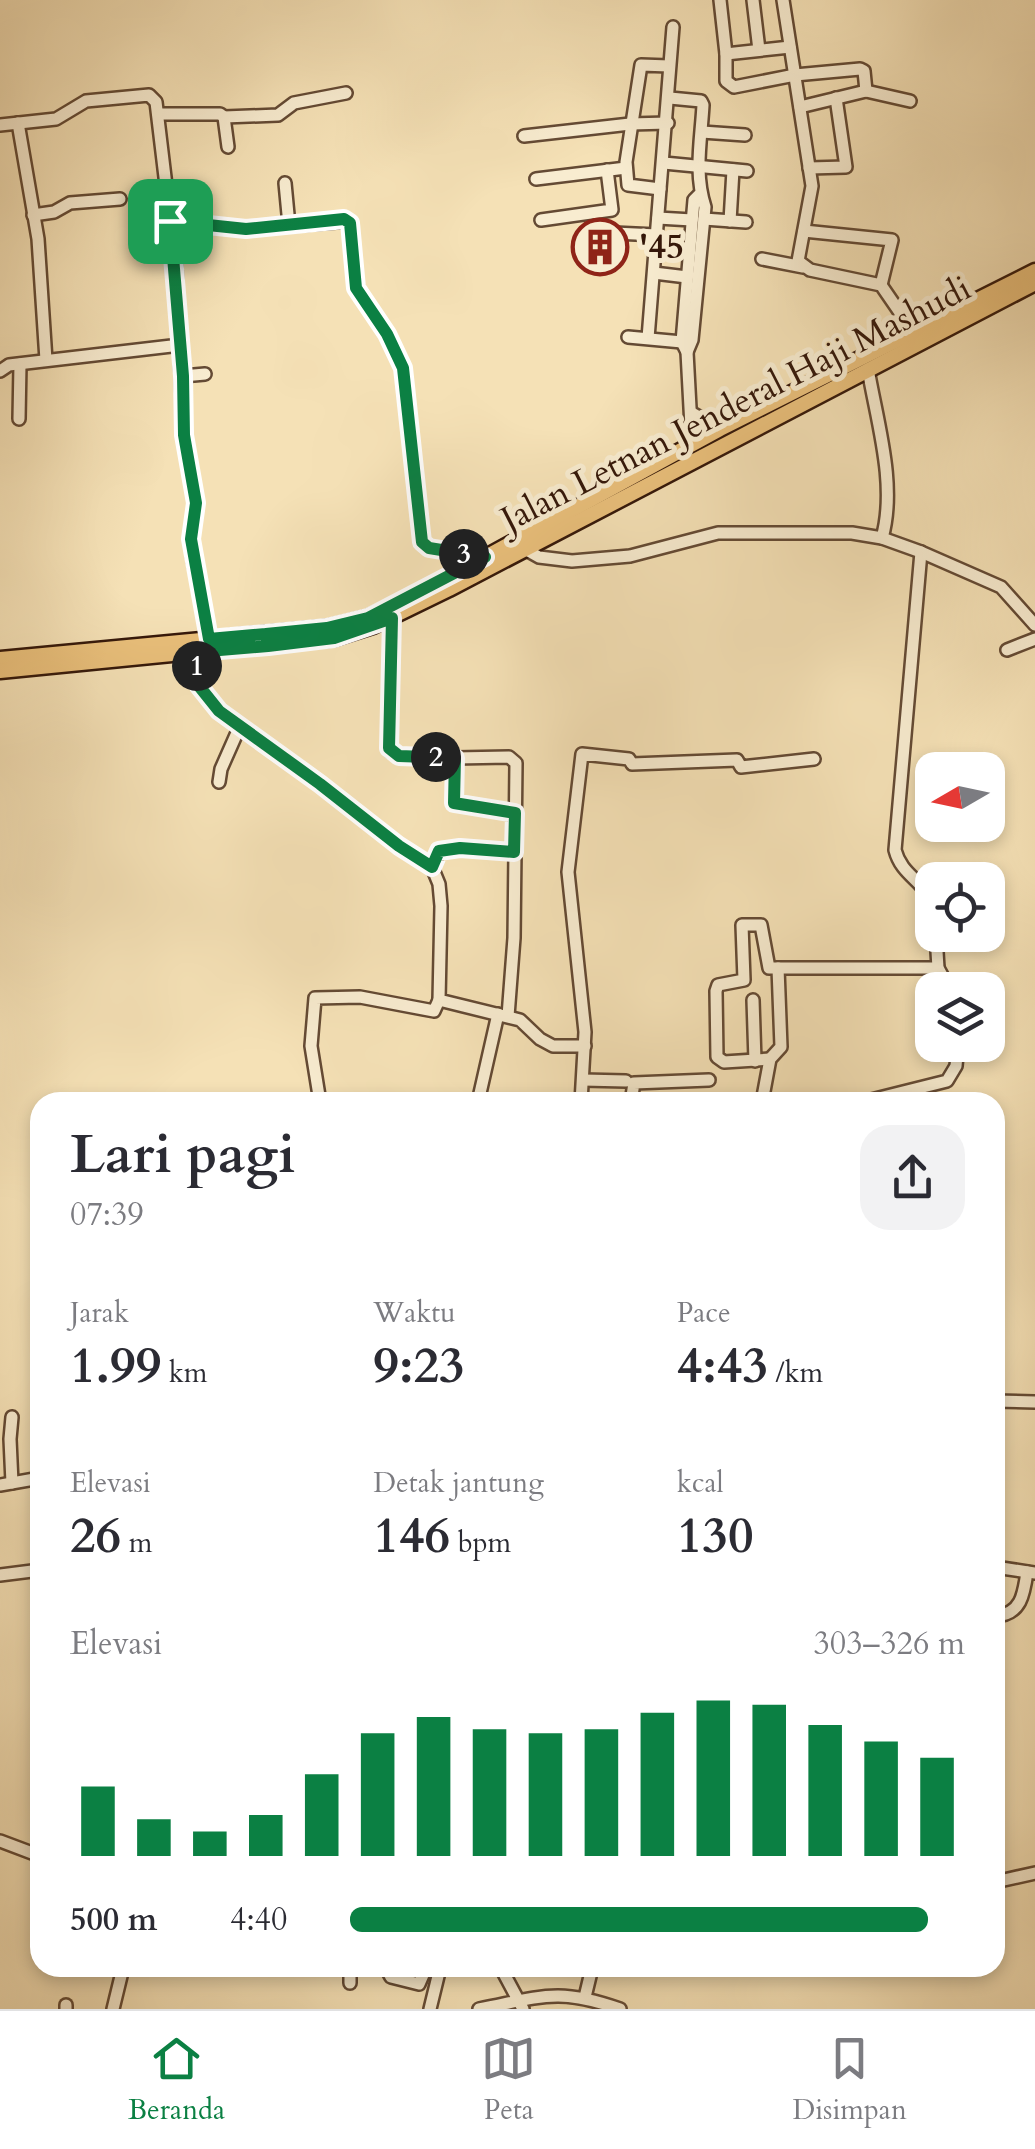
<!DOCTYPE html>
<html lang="id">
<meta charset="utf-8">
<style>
:root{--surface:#fff;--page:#f2f2f3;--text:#2b2b33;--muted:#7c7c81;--line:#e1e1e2;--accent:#0b8043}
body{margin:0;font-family:Cardo,serif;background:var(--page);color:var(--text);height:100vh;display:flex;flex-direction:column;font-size:38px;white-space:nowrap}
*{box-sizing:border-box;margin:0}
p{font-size:32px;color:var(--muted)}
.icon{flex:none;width:55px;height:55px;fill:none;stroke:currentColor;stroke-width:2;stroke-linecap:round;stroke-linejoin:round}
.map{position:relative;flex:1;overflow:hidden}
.side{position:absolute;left:30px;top:1092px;width:975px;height:885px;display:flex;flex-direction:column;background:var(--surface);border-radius:30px;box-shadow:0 5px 15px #0003}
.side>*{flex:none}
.needle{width:65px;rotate:261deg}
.fabs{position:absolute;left:915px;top:752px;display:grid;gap:20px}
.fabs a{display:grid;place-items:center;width:90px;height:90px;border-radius:20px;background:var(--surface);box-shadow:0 5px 15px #0003;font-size:50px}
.pin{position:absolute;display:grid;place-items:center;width:85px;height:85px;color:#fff;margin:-42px;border-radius:20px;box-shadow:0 5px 15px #0006}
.km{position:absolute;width:50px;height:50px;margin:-25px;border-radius:50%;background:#222;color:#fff;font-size:28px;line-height:50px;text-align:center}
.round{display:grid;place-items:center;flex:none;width:105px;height:105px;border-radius:30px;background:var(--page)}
.head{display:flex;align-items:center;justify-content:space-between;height:170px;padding:0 40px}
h1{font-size:55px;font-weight:600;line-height:75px}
.stats{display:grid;grid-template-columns:repeat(3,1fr);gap:15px;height:170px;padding:10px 40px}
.stats div{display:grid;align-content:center}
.stats b{font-size:50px;font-weight:600}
.stats small{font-size:28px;font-weight:400}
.stats p{font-size:28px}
.chart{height:280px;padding:20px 40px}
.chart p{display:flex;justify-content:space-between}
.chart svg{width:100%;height:180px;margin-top:10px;stroke:var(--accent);stroke-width:6}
ul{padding:0 40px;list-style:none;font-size:32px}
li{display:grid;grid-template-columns:160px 120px 1fr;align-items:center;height:75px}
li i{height:25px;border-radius:12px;background:var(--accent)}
.menu{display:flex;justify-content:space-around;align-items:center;height:140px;border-top:2px solid var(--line);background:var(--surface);font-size:28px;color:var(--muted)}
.menu a{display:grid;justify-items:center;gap:5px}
.menu .active{color:var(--accent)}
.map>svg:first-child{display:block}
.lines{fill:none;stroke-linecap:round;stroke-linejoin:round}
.minor-casing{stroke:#644a34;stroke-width:16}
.major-casing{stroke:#341709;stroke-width:19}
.minor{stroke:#f8ecd0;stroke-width:11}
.major{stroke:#eac07b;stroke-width:14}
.route-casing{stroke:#fff;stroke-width:20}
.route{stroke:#0b8043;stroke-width:12}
.labels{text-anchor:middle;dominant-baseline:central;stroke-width:10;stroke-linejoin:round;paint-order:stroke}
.poi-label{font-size:35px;font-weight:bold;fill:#341709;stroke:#f8ecd0;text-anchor:start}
.street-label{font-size:35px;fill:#341709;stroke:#f8ecd0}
</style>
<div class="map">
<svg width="1035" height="2009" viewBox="0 0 1035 2009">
<rect width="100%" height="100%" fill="#f5e1b6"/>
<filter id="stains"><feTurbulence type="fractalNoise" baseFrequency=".002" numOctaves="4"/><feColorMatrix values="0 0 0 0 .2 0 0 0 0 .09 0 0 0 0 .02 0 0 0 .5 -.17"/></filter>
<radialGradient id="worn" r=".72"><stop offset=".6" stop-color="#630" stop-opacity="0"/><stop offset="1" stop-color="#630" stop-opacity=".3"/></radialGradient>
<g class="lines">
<!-- minor casing -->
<g class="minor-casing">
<g id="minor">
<polyline points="720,0 726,54"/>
<polyline points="753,0 759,50"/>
<polyline points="783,0 812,186 798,261 810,270 881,285 914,333"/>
<polyline points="790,47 726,54 726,81 734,87 795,75 860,69 864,71 866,91"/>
<path d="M670 98 701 101 703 105C701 141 694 173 705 207L692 340 687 352"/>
<polyline points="800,107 866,91 910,101"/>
<polyline points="158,114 220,114 224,117 228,147"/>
<polyline points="224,117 278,115 294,103 346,93"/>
<polyline points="18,123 38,239 46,360"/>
<polyline points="0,125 56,119 86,101 149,95 156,102 176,269 184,435 196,503 191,539 193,559 209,639"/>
<polyline points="702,132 745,135"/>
<polyline points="524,136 630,124 668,123"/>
<polyline points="664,163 747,171"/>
<polyline points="809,168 846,167 836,98"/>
<polyline points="536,179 626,168"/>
<polyline points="285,183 289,225"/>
<polyline points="660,189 628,185 626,162 641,65 669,66"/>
<polyline points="33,215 54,212 70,203 120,199"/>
<polyline points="658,218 692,220"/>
<polyline points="704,219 746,222"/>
<polyline points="541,220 612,210 607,170"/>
<polyline points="171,221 247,229 349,221 358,292 387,334 403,368 421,542 429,548 485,557"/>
<polyline points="730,221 733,170"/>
<polyline points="804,231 892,240 881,285"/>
<polyline points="614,233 657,235"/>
<polyline points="762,259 803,267"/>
<polyline points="654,273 687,277"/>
<polyline points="628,337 682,342"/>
<polyline points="648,338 673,27"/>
<path d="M868 369C877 422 897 485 882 538"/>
<polyline points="0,371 9,365 180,345"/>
<polyline points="183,376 205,374"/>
<polyline points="692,413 720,429"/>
<polyline points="19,419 20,364"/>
<polyline points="692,445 687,352 682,342 694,200 699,195"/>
<polyline points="523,548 539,557 572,561 630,556 718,533 852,533 882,538 921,552 1001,587 1035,625"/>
<path d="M921 552 895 850C902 877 925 880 932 905"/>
<polyline points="392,618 390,751 399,756 455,758 454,803 515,813"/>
<polyline points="1007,650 1035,639"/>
<polyline points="196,652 199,686 219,711 320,784 399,846 432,867 439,884 441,906 439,1000 520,1020 540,1039 553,1046 585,1046"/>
<polyline points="455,758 509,757 516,763 514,938 508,1016"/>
<polyline points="219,782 221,769 240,726"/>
<polyline points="432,867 439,851 450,848 514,852"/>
<polyline points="936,935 938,968 950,990"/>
<polyline points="753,1000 755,1061"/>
<polyline points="770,1059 724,1062 717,1057 716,991 718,985 744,980 742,925 761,925 769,968 938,968"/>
<polyline points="583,1080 626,1081"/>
<polyline points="320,1102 311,1046 315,998 360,997 434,1011 439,1000"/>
<polyline points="478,1102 498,1014"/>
<polyline points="581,1102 585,1032 568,872 582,754 629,759 632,764 737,760 741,767 814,759"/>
<polyline points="631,1102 634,1083 709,1080"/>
<polyline points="762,1102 770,1059 781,1047 778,968"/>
<polyline points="863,1102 947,1081 956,1066 958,1045"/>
<polyline points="995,1401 1035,1402"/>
<polyline points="12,1483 10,1439 12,1417"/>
<polyline points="0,1485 40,1478"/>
<polyline points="995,1567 1035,1573"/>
<polyline points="0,1575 40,1570"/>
<path d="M995 1616C1021 1615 1024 1594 1027 1572"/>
<polyline points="0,1841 40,1856"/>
<polyline points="995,1882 1035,1873"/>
<polyline points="350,1968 350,1983"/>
<polyline points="386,1968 391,1977 419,1984 426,1968"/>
<polyline points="501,1968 523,2009"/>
<polyline points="585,1997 592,1968"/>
<polyline points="66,2009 66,2005"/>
<polyline points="113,2009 123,1968"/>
<polyline points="430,2009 440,1968"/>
<path d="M479 2009C541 1997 557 1987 620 2009"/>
</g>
</g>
<!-- major casing -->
<g class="major-casing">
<g id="major">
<polyline points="0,659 327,628 368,618 442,581 720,429 1035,271"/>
<polyline points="0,671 335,638 373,626 449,589 1035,283"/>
</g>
</g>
<!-- minor -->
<use href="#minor" class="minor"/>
<!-- major -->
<use href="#major" class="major"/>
</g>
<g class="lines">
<!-- route casing -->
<g class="route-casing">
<polyline id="route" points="170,221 183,376 184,435 196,503 191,539 209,639 266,634 268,646 196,652 199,686 219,711 320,784 399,846 432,867 439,851 460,848 514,852 515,813 454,803 455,758 399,756 389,748 392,618 334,638 268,646 266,634 327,628 368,618 485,557 429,548 422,542 403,368 387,334 356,288 350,223 344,219 246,229 170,221"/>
</g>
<!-- route -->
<use href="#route" class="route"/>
</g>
<!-- icons -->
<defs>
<g id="building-ring" transform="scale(2.875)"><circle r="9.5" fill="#f8ecd0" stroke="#8f2418" stroke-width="1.5"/><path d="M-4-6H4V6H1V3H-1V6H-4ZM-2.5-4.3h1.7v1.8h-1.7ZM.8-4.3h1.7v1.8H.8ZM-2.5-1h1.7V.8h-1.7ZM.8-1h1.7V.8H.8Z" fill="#8f2418"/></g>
</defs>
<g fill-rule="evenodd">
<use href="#building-ring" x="600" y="247"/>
</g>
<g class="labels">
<!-- poi labels -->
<g class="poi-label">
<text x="639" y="247">'45</text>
</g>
<!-- street labels -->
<g class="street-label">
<text transform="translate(736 404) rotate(-27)">Jalan Letnan Jenderal Haji Mashudi</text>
</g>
</g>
<rect width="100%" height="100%" filter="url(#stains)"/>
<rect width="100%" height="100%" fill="url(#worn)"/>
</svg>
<div class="fabs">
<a><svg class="needle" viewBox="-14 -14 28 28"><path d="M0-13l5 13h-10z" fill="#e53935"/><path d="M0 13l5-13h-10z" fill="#7c7c81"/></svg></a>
<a><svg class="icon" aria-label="locate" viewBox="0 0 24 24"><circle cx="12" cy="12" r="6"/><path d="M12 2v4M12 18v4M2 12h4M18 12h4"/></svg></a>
<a><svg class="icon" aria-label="layers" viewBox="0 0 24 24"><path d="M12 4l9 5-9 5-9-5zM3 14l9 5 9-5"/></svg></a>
</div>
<div class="pin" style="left:170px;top:221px;background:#1e9e55"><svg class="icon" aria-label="arrive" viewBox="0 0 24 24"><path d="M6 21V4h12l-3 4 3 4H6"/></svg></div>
<b class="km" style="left:197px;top:666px">1</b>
<b class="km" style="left:436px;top:757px">2</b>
<b class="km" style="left:464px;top:554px">3</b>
<section class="side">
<div class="head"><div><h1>Lari pagi</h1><p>07:39</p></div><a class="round"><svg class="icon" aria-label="share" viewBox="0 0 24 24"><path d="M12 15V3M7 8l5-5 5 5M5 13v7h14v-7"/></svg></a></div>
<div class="stats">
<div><p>Jarak</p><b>1.99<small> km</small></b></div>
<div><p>Waktu</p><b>9:23</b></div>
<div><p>Pace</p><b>4:43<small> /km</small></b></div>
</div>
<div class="stats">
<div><p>Elevasi</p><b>26<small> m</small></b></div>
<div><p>Detak jantung</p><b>146<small> bpm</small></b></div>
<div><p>kcal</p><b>130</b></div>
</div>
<div class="chart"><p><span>Elevasi</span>303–326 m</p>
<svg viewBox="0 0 160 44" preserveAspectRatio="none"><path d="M5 44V27M15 44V35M25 44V38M35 44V34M45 44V24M55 44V14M65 44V10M75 44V13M85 44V14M95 44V13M105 44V9M115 44V6M125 44V7M135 44V12M145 44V16M155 44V20"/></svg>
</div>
<ul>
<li><b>500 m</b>4:40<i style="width:94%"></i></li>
</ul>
</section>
</div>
<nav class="menu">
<a class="active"><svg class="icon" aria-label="home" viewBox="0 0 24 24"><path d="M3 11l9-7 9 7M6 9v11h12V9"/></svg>Beranda</a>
<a><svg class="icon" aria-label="map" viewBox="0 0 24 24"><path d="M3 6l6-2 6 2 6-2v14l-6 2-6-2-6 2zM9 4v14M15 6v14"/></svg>Peta</a>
<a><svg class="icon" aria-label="saved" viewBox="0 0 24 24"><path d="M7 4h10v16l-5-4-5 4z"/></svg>Disimpan</a>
</nav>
